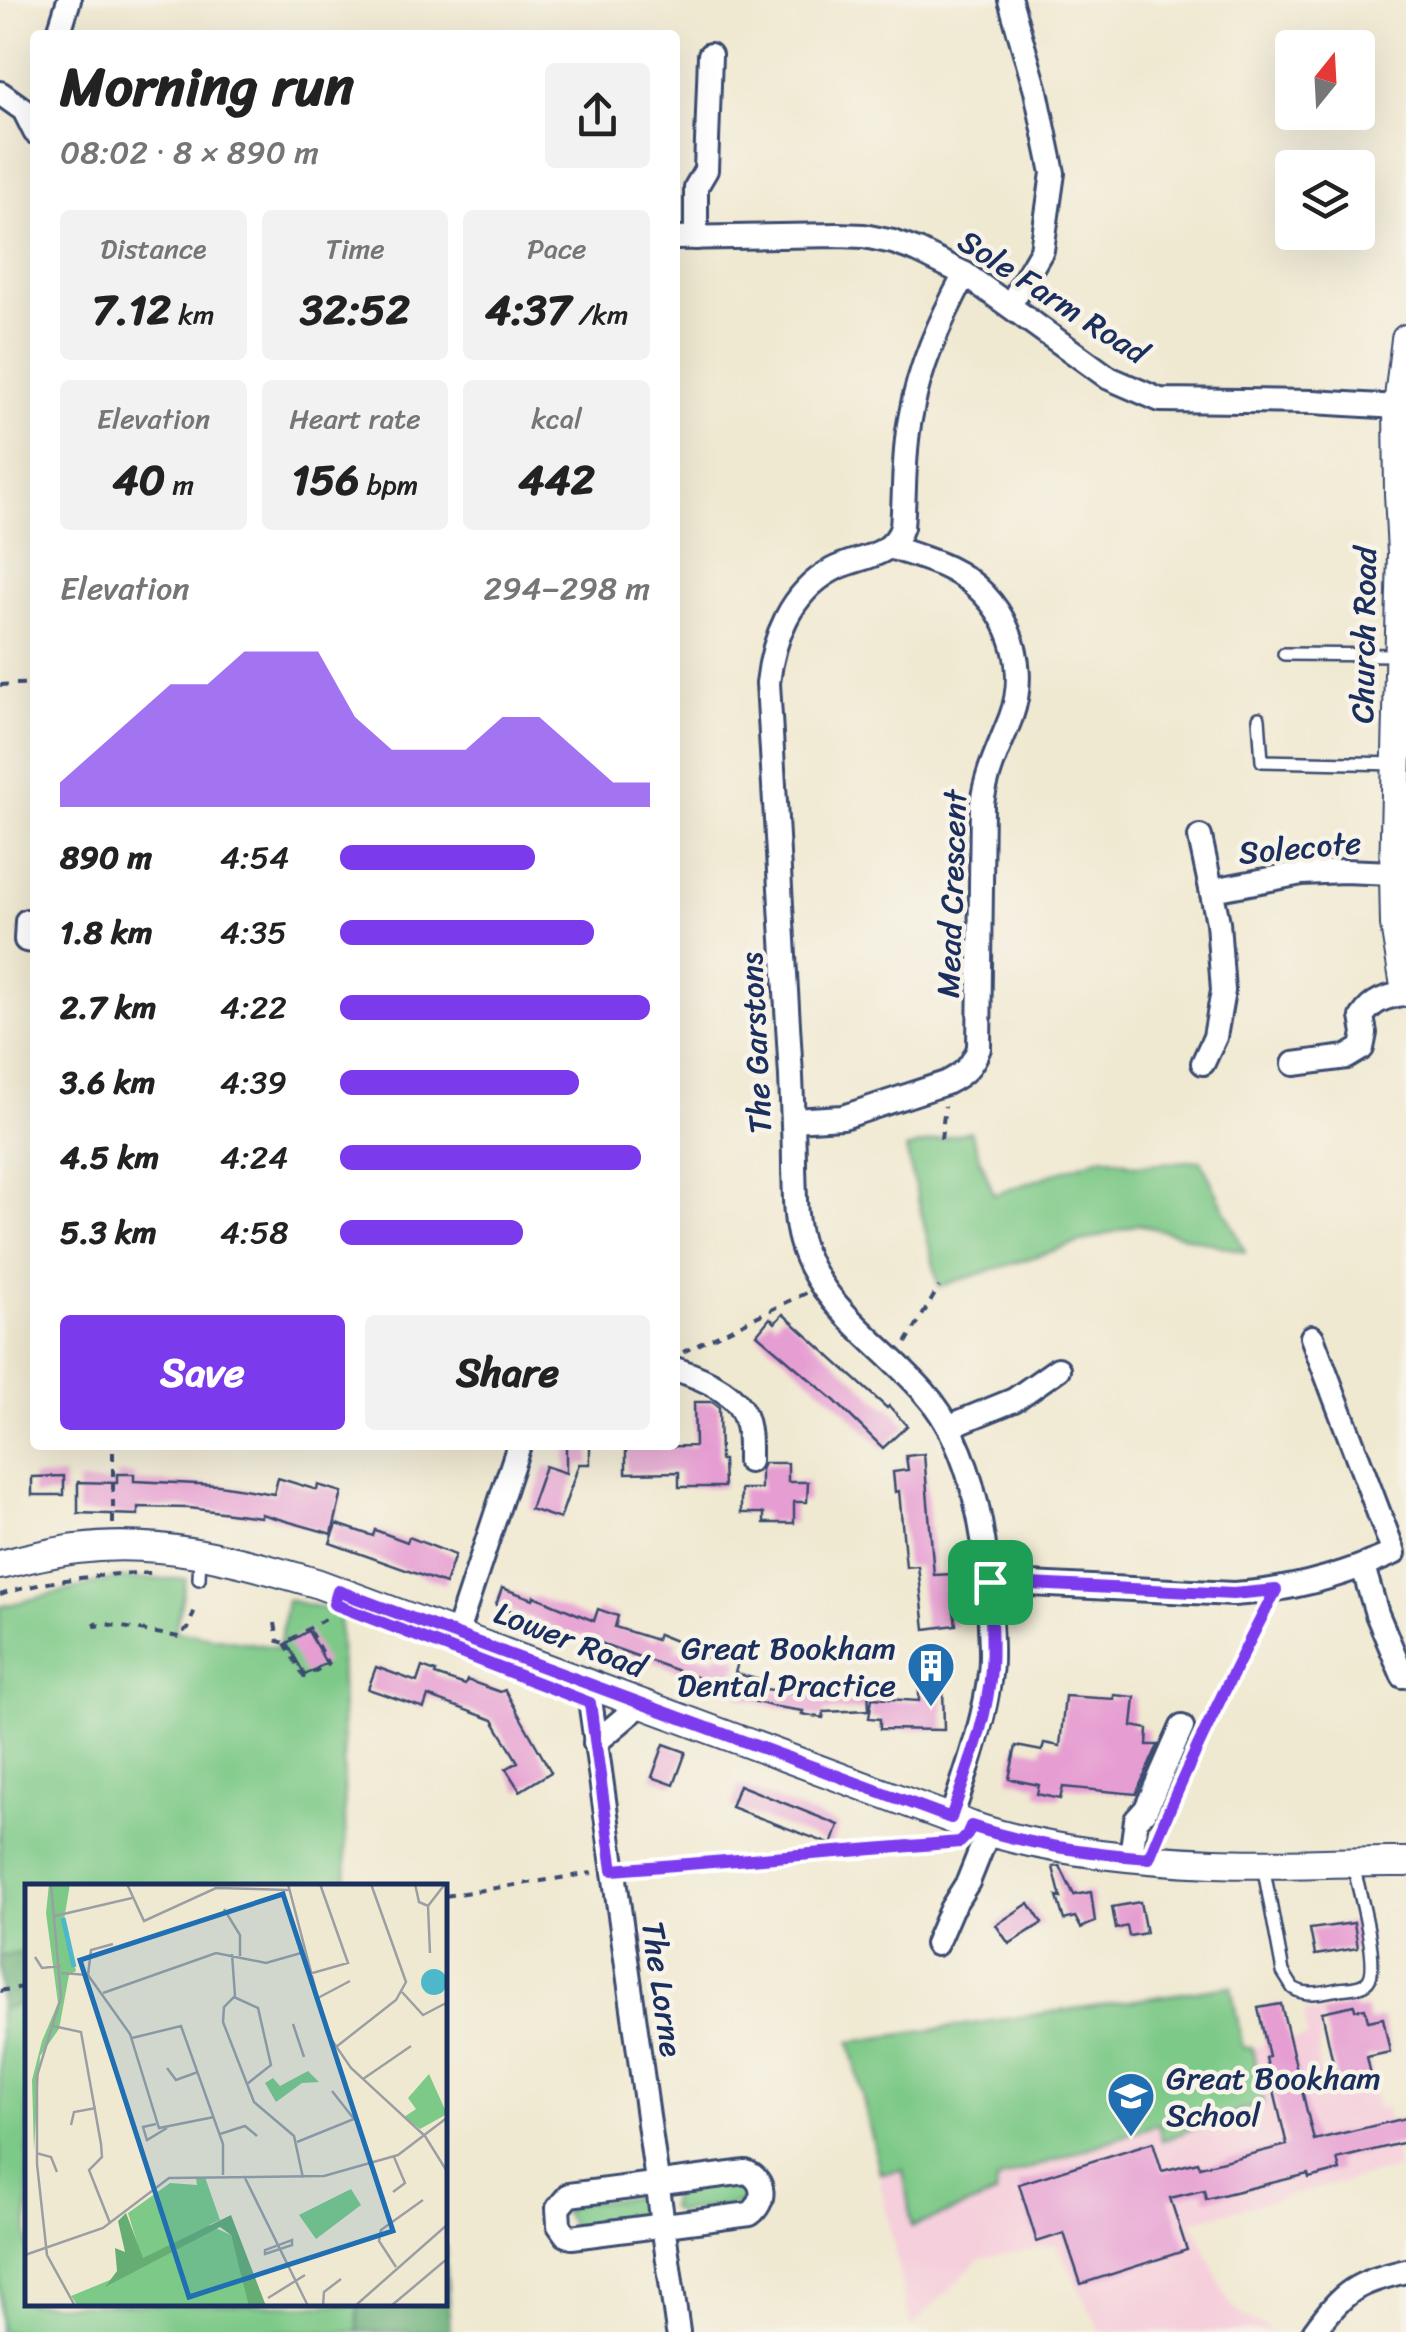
<!DOCTYPE html>
<meta charset="utf-8">
<style>
:root{--surface:#fff;--page:#f2f2f2;--text:#222;--muted:#767676;--accent:#7c3aed}
body{margin:0;font-family:Sriracha,sans-serif;background:var(--page);color:var(--text);height:100vh;display:flex;flex-direction:column;font-size:38px;white-space:nowrap}
*{box-sizing:border-box;margin:0}
p{font-size:32px;color:var(--muted)}
.icon{flex:none;width:55px;height:55px;fill:none;stroke:currentColor;stroke-width:2;stroke-linecap:round;stroke-linejoin:round}
.map{position:relative;flex:1;overflow:hidden}
.drawer{position:absolute;left:30px;top:30px;width:650px;height:1420px;display:flex;flex-direction:column;background:var(--surface);border-radius:10px;box-shadow:0 10px 40px #0002}
.drawer>*{flex:none}
.needle{width:65px;rotate:18deg}
.fabs{position:absolute;left:1275px;top:30px;display:grid;gap:20px}
.fabs a{display:grid;place-items:center;width:100px;height:100px;border-radius:10px;background:var(--surface);box-shadow:0 10px 40px #0002;font-size:50px}
.pin{position:absolute;display:grid;place-items:center;width:85px;height:85px;color:#fff;margin:-42px;border-radius:20px;box-shadow:0 5px 15px #0006}
.round{display:grid;place-items:center;flex:none;width:105px;height:105px;border-radius:10px;background:var(--page)}
.overview{display:flex;align-items:center;justify-content:space-between;height:170px;padding:0 30px}
h1{font-size:55px;font-weight:800;line-height:75px}
.stats{display:grid;grid-template-columns:repeat(3,1fr);gap:15px;height:170px;padding:10px 30px}
.stats div{display:grid;align-content:center;border-radius:10px;background:var(--page);text-align:center}
.stats b{font-size:42px;font-weight:800}
.stats small{font-size:28px;font-weight:400}
.stats p{font-size:28px}
.chart{height:280px;padding:20px 30px}
.chart p{display:flex;justify-content:space-between}
.chart svg{width:100%;height:180px;margin-top:10px;fill:var(--accent);opacity:.7}
.cta{display:flex;gap:20px;margin-top:auto;padding:20px 30px}
.cta a{flex:1;height:115px;border-radius:10px;background:var(--accent);color:#fff;font-size:40px;font-weight:800;line-height:115px;text-align:center}
.cta a+a{background:var(--page);color:var(--text)}
ul{padding:0 30px;list-style:none;font-size:32px}
li{display:grid;grid-template-columns:160px 120px 1fr;align-items:center;height:75px}
li i{height:25px;border-radius:12px;background:var(--accent)}
.map>svg:first-child{display:block}
.built{fill:#f5cfdb}
.green{fill:#7dc987;stroke:#4c7c72;stroke-width:2.5}
.forest{fill:#66ad74;stroke:#406e69;stroke-width:2.5}
.building{fill:#e69ed2}
.lines{fill:none;stroke-linecap:round;stroke-linejoin:round}
.service-casing{stroke:#3b4b6f;stroke-width:16}
.minor-casing{stroke:#3b4b6f;stroke-width:28}
.tertiary-casing{stroke:#3b4b6f;stroke-width:32}
.path{stroke:#3b4b6f;stroke-width:4;stroke-dasharray:8 8;stroke-linecap:butt}
.service{stroke:#fff;stroke-width:11}
.minor{stroke:#fff;stroke-width:22}
.tertiary{stroke:#fff;stroke-width:28}
.route-casing{stroke:#fff;stroke-width:20}
.route{stroke:#7c3aed;stroke-width:12}
.labels{text-anchor:middle;dominant-baseline:central;stroke-width:9;stroke-linejoin:round;paint-order:stroke}
.street-label{font-size:32px;fill:#1b2f5e;stroke:#f7f3e8}
.poi-label{font-size:32px;fill:#1b2f5e;stroke:#f7f3e8;text-anchor:end}
.inset-river{fill:none;stroke:#4db8c9;stroke-width:5}
.inset-road{fill:none;stroke:#9b9fa3;stroke-width:2.5}
.view{fill:#1f6fb2;fill-opacity:0.15;stroke:#1f6fb2;stroke-width:5}
.inset-edge{fill:none;stroke:#1b2f5e;stroke-width:5}
</style>
<div class="map">
<svg width="1406" height="2332" viewBox="0 0 1406 2332">
<rect width="100%" height="100%" fill="#f7f3e8"/>
<filter id="ink" filterUnits="userSpaceOnUse"><feTurbulence type="fractalNoise" baseFrequency=".01" numOctaves="2"/><feDisplacementMap in="SourceGraphic" scale="20" xChannelSelector="R" yChannelSelector="G"/><feConvolveMatrix kernelMatrix="1 2 1 2 8 2 1 2 1" color-interpolation-filters="sRGB"/></filter>
<filter id="wash" filterUnits="userSpaceOnUse"><feTurbulence type="fractalNoise" baseFrequency=".0048" numOctaves="4" result="noise"/><feDisplacementMap in="SourceGraphic" scale="40" xChannelSelector="R" yChannelSelector="G"/><feGaussianBlur stdDeviation="2.25" result="paint"/><feColorMatrix in="noise" values="0 0 0 0 0 0 0 0 0 0 0 0 0 0 0 0 0 1.4 0 .05"/><feComposite in="paint" operator="in"/></filter>
<g filter="url(#wash)">
<rect width="100%" height="100%" fill="#f0e9d1"/>
<!-- built -->
<polygon class="built" points="1231,1986 1244,2049 1307,2037 1305,2012 1322,2012 1318,2069 1322,2090 1372,2079 1377,2109 1386,2108 1397,2168 1192,2221 1229,2302 1241,2315 1274,2332 1101,2332 1056,2244 980,2259 911,2327 850,2042"/>
<!-- green -->
<g class="green">
<polygon points="970,1131 994,1195 1104,1156 1136,1165 1201,1160 1245,1252 1138,1224 939,1287 906,1149"/>
<polygon points="113,1579 186,1579 175,1631 279,1648 287,1600 339,1612 347,1887 28,1887 28,2304 358,2305 358,2332 0,2332 0,1607"/>
<polygon points="1231,1986 1243,2048 1252,2047 1263,2104 1229,2114 1162,2141 1158,2124 1003,2178 997,2182 996,2195 912,2227 903,2170 880,2173 850,2042"/>
<polygon points="737,2181 744,2184 749,2190 746,2203 676,2212 670,2208 671,2194 675,2188"/>
<polygon points="649,2196 652,2211 648,2219 573,2229 563,2212 574,2203"/>
</g>
<!-- forest -->
<g class="forest">
<polygon points="27,1952 27,2003 0,2009 0,1957"/>
<polygon points="445,2244 450,2332 358,2332 358,2305 445,2304"/>
</g>
<g id="blocks">
<!-- building -->
<g class="building">
<polygon points="783,1314 887,1408 889,1406 907,1426 883,1448 834,1400 757,1334 770,1318 775,1323"/>
<polygon points="694,1402 712,1402 719,1407 720,1460 723,1460 724,1487 679,1487 679,1472 626,1473 626,1447 695,1446"/>
<polygon points="566,1445 590,1445 590,1464 579,1464 560,1519 530,1509 545,1466 566,1473"/>
<polygon points="924,1454 934,1575 953,1574 955,1598 952,1598 956,1625 925,1629 918,1566 906,1567 899,1491 895,1492 893,1472 908,1470 906,1456"/>
<polygon points="764,1463 788,1463 788,1482 808,1482 807,1502 794,1502 794,1523 764,1523 764,1513 741,1513 741,1489 761,1489 761,1470"/>
<polygon points="117,1474 134,1474 134,1481 219,1485 274,1494 278,1478 317,1490 318,1485 342,1492 332,1534 261,1514 261,1517 189,1508 138,1507 138,1515 78,1513 78,1482 117,1483"/>
<polygon points="64,1476 64,1495 32,1495 32,1477"/>
<polygon points="337,1524 373,1536 375,1530 407,1542 409,1537 455,1555 445,1584 330,1543"/>
<polygon points="502,1588 533,1599 534,1596 594,1621 598,1609 618,1616 615,1627 656,1640 658,1634 678,1642 675,1649 715,1660 716,1654 739,1659 735,1673 766,1682 765,1689 832,1698 831,1687 868,1686 869,1710 824,1712 823,1718 802,1714 803,1711 771,1706 738,1697 740,1692 709,1684 709,1682 576,1634 575,1636 496,1605"/>
<polygon points="308,1631 326,1663 305,1675 287,1643"/>
<polygon points="376,1667 417,1682 422,1667 436,1672 435,1675 465,1685 467,1680 500,1692 505,1690 551,1772 520,1791 506,1769 518,1762 493,1720 428,1696 424,1708 368,1689"/>
<polygon points="943,1685 944,1730 880,1729 880,1719 869,1718 872,1698 919,1701 919,1686"/>
<polygon points="1114,1695 1135,1697 1132,1726 1148,1729 1147,1745 1158,1745 1136,1794 1063,1787 1060,1799 1037,1794 1039,1785 1009,1779 1016,1746 1042,1751 1044,1743 1060,1746 1065,1696 1114,1699"/>
<polygon points="664,1744 686,1752 674,1785 652,1777"/>
<polygon points="739,1785 839,1825 832,1845 731,1807"/>
<polygon points="1060,1866 1074,1895 1091,1892 1095,1922 1081,1928 1075,1917 1064,1920 1057,1897 1061,1898 1053,1867"/>
<polygon points="1140,1902 1146,1933 1129,1936 1127,1926 1116,1929 1112,1907"/>
<polygon points="1029,1903 1042,1923 1009,1944 996,1925"/>
<polygon points="1354,1923 1358,1948 1315,1955 1310,1929"/>
<polygon points="1281,2004 1314,2140 1406,2118 1406,2142 1337,2159 1340,2170 1309,2178 1308,2174 1206,2199 1204,2190 1170,2198 1187,2250 1081,2284 1064,2233 1037,2242 1019,2184 1153,2142 1162,2171 1198,2162 1200,2167 1287,2145 1266,2058 1269,2057 1258,2008"/>
<polygon points="1354,2005 1355,2010 1365,2008 1368,2021 1383,2018 1390,2052 1367,2057 1372,2079 1338,2086 1322,2012"/>
</g>
</g>
</g>
<g filter="url(#ink)">
<use href="#blocks" fill-opacity="0" stroke="#3b4b6f" stroke-width="2.5"/>
<g class="lines">
<!-- service casing -->
<g class="service-casing">
<g id="service">
<polyline points="1284,654 1400,655"/>
<polyline points="1259,718 1262,761 1397,764"/>
<polyline points="199,1579 200,1553"/>
<path d="M1263 1865 1283 1972 1293 1988C1307 1997 1323 1992 1339 1989 1348 1988 1362 1988 1368 1981 1381 1966 1358 1887 1353 1865"/>
</g>
</g>
<!-- minor casing -->
<g class="minor-casing">
<g id="minor">
<polyline points="58,35 69,0"/>
<polyline points="0,93 24,110 35,132"/>
<polyline points="675,238 838,235 864,236 893,242 918,251 965,274 1109,378 1160,400 1313,402 1398,407"/>
<polyline points="696,238 696,187 706,170 710,55"/>
<polyline points="1010,305 1042,250 1053,173 1036,91 1010,0"/>
<polyline points="1200,837 1218,922 1223,991 1215,1037 1203,1063"/>
<polyline points="1213,890 1302,873 1343,871 1394,873"/>
<polyline points="27,921 26,940 35,941"/>
<path d="M1294 1064 1347 1057 1362 1048 1365 1033 1362 1017C1373 1000 1386 997 1406 993"/>
<path d="M793 1120 843 1117 946 1083C964 1074 972 1066 979 1048L982 804C986 772 1000 746 1011 717 1032 659 1003 594 948 568 930 559 910 554 890 547"/>
<path d="M675 1369C697 1376 733 1390 743 1413 750 1428 749 1445 749 1461"/>
<polyline points="950,1426 1014,1400 1058,1369"/>
<polyline points="1363,1567 1377,1614 1403,1676"/>
<path d="M990 1582 1233 1594C1291 1591 1342 1576 1394 1553L1312 1337"/>
<polyline points="456,1635 519,1445"/>
<polyline points="588,1685 678,2332"/>
<polyline points="595,1743 641,1704"/>
<path d="M951 1819C966 1771 984 1723 990 1673 992 1658 991 1642 990 1627 989 1553 976 1449 924 1392 882 1344 819 1306 801 1242 794 1218 795 1192 794 1167 794 1136 792 1106 791 1076 783 945 776 814 768 683 773 639 790 593 832 570 857 556 892 559 902 527 905 491 903 454 910 419 919 367 940 321 965 274"/>
<polyline points="1131,1856 1136,1820 1146,1809 1182,1727"/>
<polyline points="936,1944 951,1909 968,1882 988,1832"/>
<path d="M746 2172C766 2180 766 2202 750 2214L572 2237 566 2235 559 2225 558 2208 569 2195Z"/>
<path d="M1314 2332C1344 2290 1356 2283 1406 2271"/>
</g>
</g>
<!-- tertiary casing -->
<g class="tertiary-casing">
<g id="tertiary">
<polyline points="1406,339 1398,407 1399,493 1402,553 1394,873 1395,925 1406,992"/>
<path d="M0 1565C25 1559 51 1552 77 1549 159 1538 238 1560 316 1583L971 1826C1045 1851 1136 1860 1214 1863 1278 1866 1342 1861 1406 1862"/>
</g>
</g>
<!-- path -->
<g class="path">
<polyline points="0,685 35,683"/>
<polyline points="941,1139 945,1106"/>
<polyline points="906,1343 939,1287"/>
<polyline points="683,1352 806,1293"/>
<polyline points="113,1524 113,1445"/>
<path d="M0 1595C41 1581 112 1572 156 1573"/>
<polyline points="95,1622 96,1626 106,1624 179,1637 180,1633 188,1629 195,1609"/>
<polyline points="275,1623 278,1641 285,1643 328,1617 330,1614"/>
<polyline points="285,1643 304,1677 328,1664 309,1630"/>
<polyline points="1202,1734 1264,1613"/>
<polyline points="1157,1840 1164,1821"/>
<polyline points="631,1868 951,1843"/>
<polyline points="445,1896 592,1873"/>
<polyline points="0,1991 28,1986"/>
</g>
<!-- service -->
<use href="#service" class="service"/>
<!-- minor -->
<use href="#minor" class="minor"/>
<!-- tertiary -->
<use href="#tertiary" class="tertiary"/>
</g>
</g>
<g class="lines" filter="url(#ink)">
<!-- route casing -->
<g class="route-casing">
<path id="route" d="M990 1582 1233 1594 1276 1590C1229 1679 1187 1764 1149 1858 1089 1853 1029 1845 971 1826L967 1835 960 1842 613 1870 590 1703 334 1604 338 1591 951 1818C967 1770 988 1719 991 1668 993 1640 990 1610 990 1582Z"/>
</g>
<!-- route -->
<use href="#route" class="route"/>
</g>
<!-- icons -->
<defs>
<g id="building-pin" transform="scale(2.5)"><path d="M0 17L-7.5 6A9.5 9.5 0 1 1 7.5 6Z" fill="#1f6fb2" stroke="#f7f3e8"/><path d="M-4-6H4V6H1V3H-1V6H-4ZM-2.5-4.3h1.7v1.8h-1.7ZM.8-4.3h1.7v1.8H.8ZM-2.5-1h1.7V.8h-1.7ZM.8-1h1.7V.8H.8Z" fill="#fff"/></g>
<g id="school-pin" transform="scale(2.5)"><path d="M0 17L-7.5 6A9.5 9.5 0 1 1 7.5 6Z" fill="#1f6fb2" stroke="#f7f3e8"/><path d="M0-5L7-2L0 1L-7-2ZM-4 1L0 2.5L4 1V4Q0 6-4 4Z" fill="#fff"/></g>
</defs>
<g fill-rule="evenodd">
<use href="#building-pin" x="931" y="1666"/>
<use href="#school-pin" x="1131" y="2096"/>
</g>
<g class="labels">
<!-- street labels -->
<g class="street-label">
<text transform="translate(1053 297) rotate(33)">Sole Farm Road</text>
<text transform="translate(1364 635) rotate(-89)">Church Road</text>
<text transform="translate(1300 848) rotate(-5)">Solecote</text>
<text transform="translate(952 894) rotate(-88)">Mead Crescent</text>
<text transform="translate(756 1043) rotate(-93)">The Garstons</text>
<text transform="translate(570 1640) rotate(21)">Lower Road</text>
<text transform="translate(662 1989) rotate(82)">The Lorne</text>
</g>
<!-- poi labels -->
<g class="poi-label">
<text x="896" y="1648">Great Bookham<tspan x="896" dy="37">Dental Practice</tspan></text>
<text x="1166" y="2078" text-anchor="start">Great Bookham<tspan x="1166" dy="37">School</tspan></text>
</g>
</g>
<!-- overview -->
<g transform="translate(25 1884)">
<rect width="422" height="422" fill="#f0e9d1"/>
<path d="M24 0H45L39 36 51 87 44 91 34 145 15 172 9 266 7 196 17 157 33 119 21 29ZM283 187 294 198 277 199 251 218 240 199 248 194 255 202ZM404 190 422 230 395 245 379 233 391 225 383 214ZM180 293 195 336 184 341 206 351 226 422H53L46 412 119 382 103 329 145 299 172 301 171 294ZM326 305 336 321 291 355 274 331Z" fill="#7dc987"/>
<path d="M101 329 118 374 206 331 241 422H224L206 351 195 343 80 403 92 387 90 364 100 368 93 337Z" fill="#66ad74"/>
<path d="M396 98a13 13 0 1 1 26 0a13 13 0 1 1-26 0Z" fill="#4db8c9"/>
<path class="inset-river" d="M38 34 49 83"/>
<path class="inset-road" d="M26 0 36 113 12 192V280L22 371 50 422M102 0 119 37 191 4 264 6M263 0 302 149 326 184 400 252 423 289M390 0 394 18 403 22 420 0M403 22 405 69M199 25 215 51V72M30 32 107 14M207 70 210 112 199 123 198 138 229 218 269 252 278 294M10 73 17 84 36 82M36 89 63 91 105 150 134 244 189 233M284 90 323 79 295 0M63 91 66 66 88 60M377 108 398 131 423 118M78 109 191 69 241 79 276 69M209 113 233 124 246 181 222 200M291 115 325 97M268 140 279 173M28 142 56 148 76 260 77 273 64 286 85 339M107 154 156 142 198 260V291M311 163 371 116 381 98 346 0M142 184 151 196 173 188M338 195 386 162M131 240 118 243 122 256 142 244M46 241 49 228 71 224M195 250 220 242 232 252M272 258 329 235 307 207M11 269 26 273 32 288M219 292 283 422M368 308 380 299 369 273M267 356V361L240 370V366ZM0 371 78 344 144 294 299 292 373 271 423 233M371 383 354 357 356 346 398 316M243 414 280 391M298 422 299 408 316 395M330 422 423 340M366 422 423 374"/>
<path class="view" d="M258 10 368 347 164 413 55 76Z"/>
<rect width="422" height="422" class="inset-edge"/>
</g>
</svg>
<div class="fabs">
<a><svg class="needle" viewBox="-14 -14 28 28"><path d="M0-13l5 13h-10z" fill="#e53935"/><path d="M0 13l5-13h-10z" fill="#767676"/></svg></a>
<a><svg class="icon" aria-label="layers" viewBox="0 0 24 24"><path d="M12 4l9 5-9 5-9-5zM3 14l9 5 9-5"/></svg></a>
</div>
<div class="pin" style="left:990px;top:1582px;background:#1e9e55"><svg class="icon" aria-label="arrive" viewBox="0 0 24 24"><path d="M6 21V4h12l-3 4 3 4H6"/></svg></div>
<section class="drawer">
<div class="overview"><div><h1>Morning run</h1><p>08:02 · 8 × 890 m</p></div><a class="round"><svg class="icon" aria-label="share" viewBox="0 0 24 24"><path d="M12 15V3M7 8l5-5 5 5M5 13v7h14v-7"/></svg></a></div>
<div class="stats">
<div><p>Distance</p><b>7.12<small> km</small></b></div>
<div><p>Time</p><b>32:52</b></div>
<div><p>Pace</p><b>4:37<small> /km</small></b></div>
</div>
<div class="stats">
<div><p>Elevation</p><b>40<small> m</small></b></div>
<div><p>Heart rate</p><b>156<small> bpm</small></b></div>
<div><p>kcal</p><b>442</b></div>
</div>
<div class="chart"><p><span>Elevation</span>294–298 m</p>
<svg viewBox="0 0 160 44" preserveAspectRatio="none"><path d="M0 44V38L10 30L20 22L30 14L40 14L50 6L60 6L70 6L80 22L90 30L100 30L110 30L120 22L130 22L140 30L150 38L160 38V44z"/></svg>
</div>
<ul>
<li><b>890 m</b>4:54<i style="width:63%"></i></li>
<li><b>1.8 km</b>4:35<i style="width:82%"></i></li>
<li><b>2.7 km</b>4:22<i style="width:100%"></i></li>
<li><b>3.6 km</b>4:39<i style="width:77%"></i></li>
<li><b>4.5 km</b>4:24<i style="width:97%"></i></li>
<li><b>5.3 km</b>4:58<i style="width:59%"></i></li>
</ul>
<div class="cta"><a>Save</a><a>Share</a></div>
</section>
</div>
